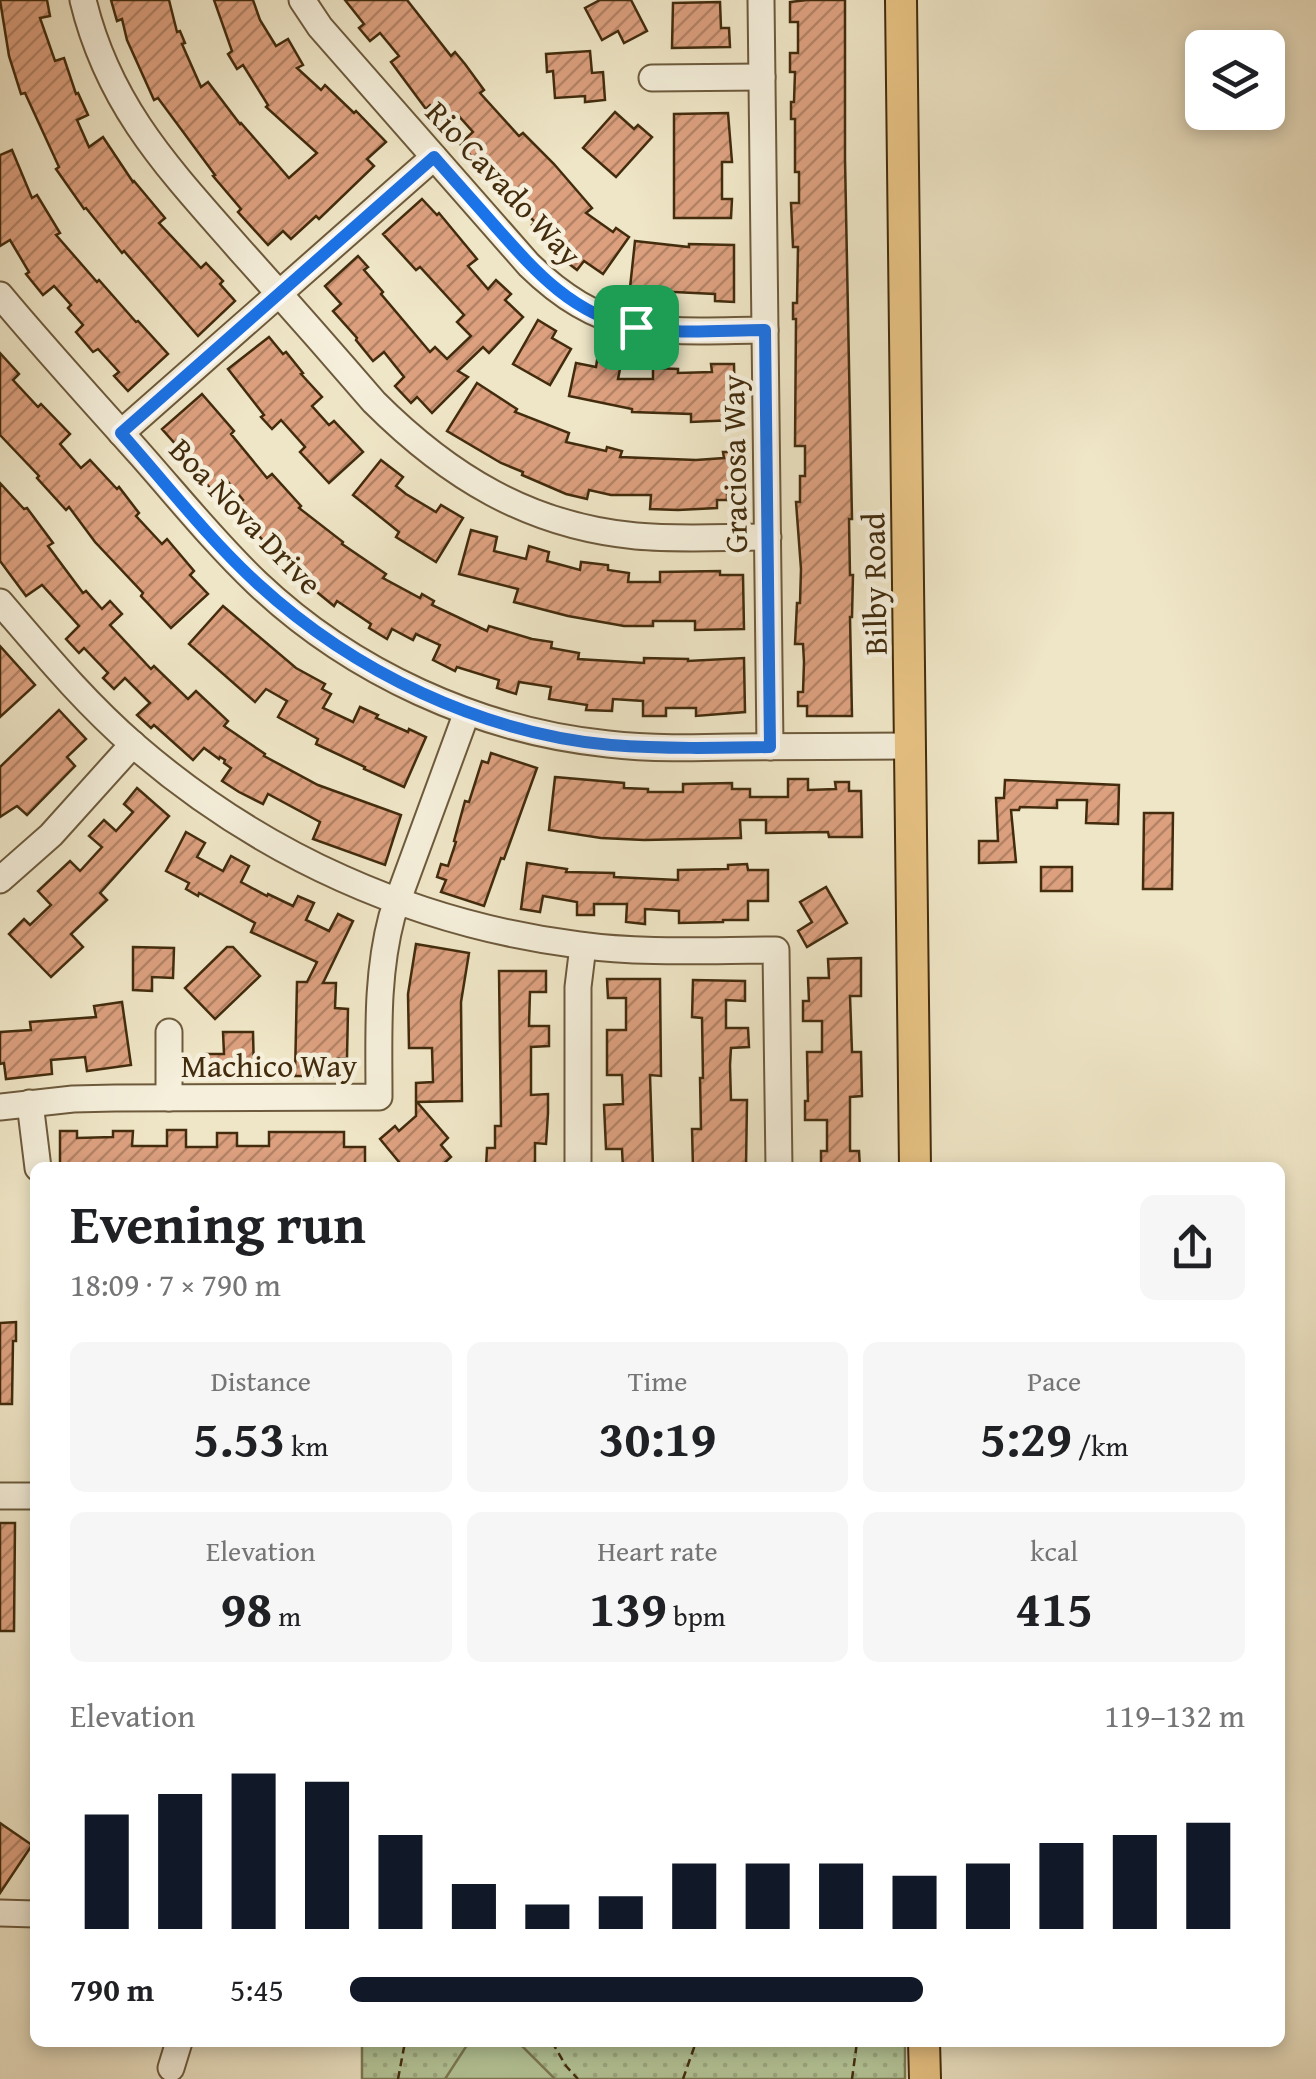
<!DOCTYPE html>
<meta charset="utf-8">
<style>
:root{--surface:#fff;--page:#f6f6f6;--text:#202124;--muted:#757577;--accent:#111827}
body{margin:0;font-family:"Gentium Book Plus",serif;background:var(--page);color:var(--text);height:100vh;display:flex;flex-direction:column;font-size:38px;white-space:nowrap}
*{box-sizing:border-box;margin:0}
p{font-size:32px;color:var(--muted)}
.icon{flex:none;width:55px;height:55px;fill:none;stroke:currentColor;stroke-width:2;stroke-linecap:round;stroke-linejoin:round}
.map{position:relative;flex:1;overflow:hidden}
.drawer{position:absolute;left:30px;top:1162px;width:1255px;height:885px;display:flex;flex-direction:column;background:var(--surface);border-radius:15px;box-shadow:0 5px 15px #0003}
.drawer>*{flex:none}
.fabs{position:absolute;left:1185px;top:30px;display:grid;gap:20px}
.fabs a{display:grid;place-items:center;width:100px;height:100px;border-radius:15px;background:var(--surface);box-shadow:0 5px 15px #0003;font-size:50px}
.pin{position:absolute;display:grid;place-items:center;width:85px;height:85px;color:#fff;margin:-42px;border-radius:20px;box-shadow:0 5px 15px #0006}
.round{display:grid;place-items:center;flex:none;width:105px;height:105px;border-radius:15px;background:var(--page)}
.headline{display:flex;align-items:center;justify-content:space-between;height:170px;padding:0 40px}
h1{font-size:55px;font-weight:600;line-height:75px}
.metrics{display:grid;grid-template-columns:repeat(3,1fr);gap:15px;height:170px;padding:10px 40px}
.metrics div{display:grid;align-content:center;border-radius:15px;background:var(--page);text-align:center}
.metrics b{font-size:50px;font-weight:600}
.metrics small{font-size:28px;font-weight:400}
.metrics p{font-size:28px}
.chart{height:280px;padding:20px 40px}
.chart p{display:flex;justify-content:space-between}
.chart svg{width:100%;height:180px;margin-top:10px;stroke:var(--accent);stroke-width:6}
ul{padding:0 40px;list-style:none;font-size:32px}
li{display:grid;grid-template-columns:160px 120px 1fr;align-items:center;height:75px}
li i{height:25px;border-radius:12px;background:var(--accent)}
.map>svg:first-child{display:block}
.park{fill:url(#park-dots);stroke:#7b7953;stroke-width:2.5}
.pitch{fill:#b4c699;stroke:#7b7953;stroke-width:2.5}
.building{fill:url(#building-hatch);stroke:#422c0d;stroke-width:2.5}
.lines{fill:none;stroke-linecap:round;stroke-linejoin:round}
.minor-casing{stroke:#6d5a3c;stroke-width:29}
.major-casing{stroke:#422c0d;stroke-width:34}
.path{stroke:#422c0d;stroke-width:2.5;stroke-dasharray:8 5;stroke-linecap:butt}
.minor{stroke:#f5efdb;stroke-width:25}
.major{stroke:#e8c384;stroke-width:30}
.route-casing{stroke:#fff;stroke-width:20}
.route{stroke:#1a73e8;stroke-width:12}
.labels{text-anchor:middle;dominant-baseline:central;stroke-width:9;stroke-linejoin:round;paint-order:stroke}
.street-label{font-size:32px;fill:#422c0d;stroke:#f5efdb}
</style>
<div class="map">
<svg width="1316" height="2079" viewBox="0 0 1316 2079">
<defs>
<pattern id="park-dots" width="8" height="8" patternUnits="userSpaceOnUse" patternTransform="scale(2.5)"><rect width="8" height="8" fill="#b4c699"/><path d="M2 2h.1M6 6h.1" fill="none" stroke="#9caa83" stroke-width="1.8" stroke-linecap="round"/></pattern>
<pattern id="building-hatch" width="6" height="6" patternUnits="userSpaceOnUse" patternTransform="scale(2.5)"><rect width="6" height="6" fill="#dca07f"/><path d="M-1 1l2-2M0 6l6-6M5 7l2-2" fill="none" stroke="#b48366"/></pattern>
</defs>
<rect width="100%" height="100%" fill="#efe6c7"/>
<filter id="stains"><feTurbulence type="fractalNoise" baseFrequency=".002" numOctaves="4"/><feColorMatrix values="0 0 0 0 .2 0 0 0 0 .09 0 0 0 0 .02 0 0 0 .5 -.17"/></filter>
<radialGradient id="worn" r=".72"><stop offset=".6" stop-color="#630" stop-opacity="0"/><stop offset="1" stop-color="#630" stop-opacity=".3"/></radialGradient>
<!-- park -->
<rect class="park" x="362" y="2043" width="543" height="36"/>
<!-- pitch -->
<polygon class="pitch" points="469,2042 519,2043 555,2079 445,2079"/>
<!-- building -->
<g class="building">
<polygon points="0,0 47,0 50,16 40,18 55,61 64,58 76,94 78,93 88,115 77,120 89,147 103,137 133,182 134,181 165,218 159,223 201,268 206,263 223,281 220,284 235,301 198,336 124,251 122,253 86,208 84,209 56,169 59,167 25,93 21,94 9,56"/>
<polygon points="111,0 169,0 177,32 180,31 185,43 182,44 201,87 208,82 240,124 241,123 289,178 317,153 266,107 268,105 243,65 237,69 228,54 232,51 214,0 253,0 260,20 276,46 288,39 303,65 297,68 321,90 325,85 354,113 356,111 386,142 367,159 374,166 319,219 316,216 291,239 283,231 268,245 238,212 241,209 213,176 215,175 158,98 154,100 127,40 122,19 117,21"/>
<polygon points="345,0 407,0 451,56 455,52 465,64 484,90 480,93 519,136 523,133 554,164 592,208 586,213 613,232 616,228 629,237 603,274 584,261 577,270 560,257 532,225 535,222 501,188 505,184 480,159 477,162 460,144 473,132 456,113 444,122 430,105 426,109 391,62 399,56 380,33 370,41 359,28 364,24"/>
<polygon points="600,0 631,0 647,31 624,43 618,31 602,40 585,8"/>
<polygon points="807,0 845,0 845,159 852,519 849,519 850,575 853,575 852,617 850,617 852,716 807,716 807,706 798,706 798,692 803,692 804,662 803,644 795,644 797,603 800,603 801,569 796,502 800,502 800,476 805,476 805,446 795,446 796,319 793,319 793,303 797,303 798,247 793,247 791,203 799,203 799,172 795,172 795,119 791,119 791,102 794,102 795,72 790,72 790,53 798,53 798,22 790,22 790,2"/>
<polygon points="720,2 721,28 729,28 730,47 672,48 673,3"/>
<polygon points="590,51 592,73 603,72 605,100 585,102 585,96 555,98 553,71 547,72 546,54"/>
<polygon points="615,112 634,129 638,125 652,137 616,177 583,148"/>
<polygon points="728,113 732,162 722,162 722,199 732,199 731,218 674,218 674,114"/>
<polygon points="12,150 32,198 37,195 60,233 56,235 97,282 99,280 136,322 138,321 168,354 128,391 114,376 119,372 98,349 93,352 76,332 83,325 68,308 71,305 54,286 43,295 26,274 29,272 10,240 0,246 0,155"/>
<polygon points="422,199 437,215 439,213 477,259 468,266 488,289 496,280 511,294 505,300 523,317 489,353 483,347 458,371 468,377 432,413 417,397 411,403 395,386 404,377 384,352 373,361 356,340 357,338 333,311 341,304 325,286 358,256 368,267 364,270 383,292 381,294 430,352 435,347 447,359 471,336 457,322 464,315 420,267 416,270 383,234"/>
<polygon points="635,241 689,247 689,244 734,245 734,302 715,301 715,294 653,291 652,300 629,297"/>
<polygon points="538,320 556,331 552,338 571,349 550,385 513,364"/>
<polygon points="269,337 283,354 286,352 303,373 301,374 322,397 312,406 329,425 334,421 363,452 329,483 300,452 305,447 281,420 272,429 261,417 264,415 228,369"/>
<polygon points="0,353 19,374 13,380 38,407 41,404 70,434 60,444 81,468 90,460 117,489 119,487 139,513 136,516 162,544 167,539 194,571 190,575 208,594 171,628 141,596 143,593 95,542 69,507 66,510 37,478 39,476 0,435"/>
<polygon points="598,354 622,359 618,379 653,379 653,368 678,369 678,373 712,372 711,364 734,364 735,420 691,422 691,414 632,412 632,409 569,396 576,363 596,367"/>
<polygon points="477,383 517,409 515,412 569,433 566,442 606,451 607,447 622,451 620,457 696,460 724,458 723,452 740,452 740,495 727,495 727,500 717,500 717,508 678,510 650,509 651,495 611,495 589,490 587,499 566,494 522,475 523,472 501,463 447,431"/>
<polygon points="202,394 234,431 231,434 267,478 272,474 301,506 299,508 343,542 342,544 386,574 383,578 420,598 422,594 434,601 432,605 487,631 489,626 532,639 552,642 551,648 579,653 578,659 644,663 644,658 688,659 688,661 744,658 745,712 696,716 696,708 666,708 666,716 643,716 643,701 613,699 612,711 586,710 587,705 549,699 551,687 519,682 516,694 497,688 499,680 457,667 455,671 433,660 440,645 416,634 413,640 392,629 387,639 369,628 371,624 337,601 334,606 296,575 301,569 269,544 268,546 250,526 257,520 241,502 243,500 225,478 212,490 174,448 177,446 162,429"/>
<polygon points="381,460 403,477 396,486 406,494 436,512 441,505 463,518 436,562 396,537 399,532 353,495"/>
<polygon points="0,483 24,509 27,508 53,543 48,546 83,593 86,591 102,609 110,601 122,614 110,625 151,669 154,666 188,699 196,691 228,721 224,726 265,754 264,756 318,785 401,815 385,865 313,839 320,822 268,794 263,804 239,792 222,781 231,768 224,763 225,760 220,757 219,759 204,748 193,760 154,725 151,728 137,715 150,703 125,678 114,689 103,678 108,673 84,648 79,653 66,639 79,626 42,585 26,596 0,561"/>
<polygon points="471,530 497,537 494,551 526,559 529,546 549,552 547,561 580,570 581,562 608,565 608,570 629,573 628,582 660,582 660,572 720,571 720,575 743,575 744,629 695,630 695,621 653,621 653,626 624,626 568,616 514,602 518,589 459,574"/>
<polygon points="223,606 296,668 325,684 322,689 331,694 323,708 353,722 360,707 378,715 376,718 408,732 409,729 426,737 404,787 364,769 365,767 316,744 318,739 278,717 287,701 266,689 255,702 189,644"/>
<polygon points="0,646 35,685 0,717"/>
<polygon points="59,710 86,739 67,757 75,766 27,815 17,806 0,817 0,767"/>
<polygon points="491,753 537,768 504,859 501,858 484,906 441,892 446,880 437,877 441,864 448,866 456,842 454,841 465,801 469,802 482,761 488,763"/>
<polygon points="555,777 624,783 624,788 648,789 648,792 683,792 683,784 732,783 732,789 750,789 750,797 788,797 788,779 808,779 808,790 836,789 835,782 849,782 849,791 861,791 862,837 829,837 828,832 766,833 766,820 740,820 741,838 644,840 601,838 549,830"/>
<polygon points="1005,780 1119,785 1118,824 1086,823 1087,800 1057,800 1057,808 1020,807 1019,810 1011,810 1016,862 979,863 979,841 998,841 996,798 1004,798"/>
<polygon points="137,788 169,816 100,893 107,900 71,934 83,947 51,977 9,934 24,919 30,925 51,905 38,891 70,861 80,871 102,847 89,836 104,820 116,831 133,812 124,804"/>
<polygon points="1144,813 1173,813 1172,889 1143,889"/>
<polygon points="186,832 205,843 197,857 223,871 231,856 249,866 241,882 267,896 268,894 293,906 298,896 314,903 306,920 329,931 338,914 353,921 323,983 336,983 335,1008 348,1009 347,1058 337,1059 337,1076 295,1076 297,982 307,982 317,962 251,932 255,923 199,893 198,896 186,889 189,883 166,871"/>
<polygon points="527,863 567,869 566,872 614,873 614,877 678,880 678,870 728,869 728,865 747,864 748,870 768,870 768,901 748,901 748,920 723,920 723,922 679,923 679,911 645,909 645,924 626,922 627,904 594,904 594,915 577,915 577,902 543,896 540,912 521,909"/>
<rect x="1041" y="867" width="31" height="24"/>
<polygon points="826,887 847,923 807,947 798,931 812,922 800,902"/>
<polygon points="416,944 469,953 461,1002 462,1101 417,1102 448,1138 441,1145 451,1157 439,1168 404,1168 380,1139 395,1126 399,1131 416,1116 416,1083 433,1082 432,1048 409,1048 408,994"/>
<polygon points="133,947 174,948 173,978 152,977 152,991 133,990"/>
<polygon points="227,947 233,947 260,976 215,1019 185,988"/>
<polygon points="861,958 861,996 850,996 852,1052 861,1052 862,1096 850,1097 850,1151 859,1151 860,1168 821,1168 821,1151 827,1151 827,1120 805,1120 805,1101 808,1101 807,1052 822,1052 822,1021 803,1021 803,1001 809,1001 808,978 829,978 828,959"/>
<polygon points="499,971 546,971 546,992 530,992 529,1026 549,1026 549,1046 531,1047 531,1095 548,1094 548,1113 546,1144 535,1143 535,1168 486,1168 487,1148 495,1148 495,1126 501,1126"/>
<polygon points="607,979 660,979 661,1076 650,1075 653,1168 623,1168 622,1149 606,1149 604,1105 623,1104 622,1075 607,1075 607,1030 626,1030 626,998 608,998"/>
<polygon points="693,980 745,981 745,1001 726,1000 726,1028 748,1028 749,1047 731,1048 730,1065 731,1100 747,1100 746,1168 693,1168 692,1129 701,1129 700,1078 703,1078 702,1018 692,1017"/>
<polygon points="122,1002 131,1065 87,1071 85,1057 51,1060 52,1074 6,1079 4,1063 0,1064 0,1032 31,1030 30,1022 96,1017 94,1006"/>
<polygon points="223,1032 253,1032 254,1073 207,1074 206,1054 224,1054"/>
<polygon points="167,1130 186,1130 186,1147 217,1147 217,1133 237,1133 237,1146 269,1146 269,1132 344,1132 344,1147 365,1147 365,1168 60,1168 60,1131 77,1131 77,1138 113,1137 113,1131 133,1131 132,1146 167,1146"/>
<polygon points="16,1322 16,1341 13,1341 12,1404 0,1404 0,1323"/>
<polygon points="0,1523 15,1523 14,1631 0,1631"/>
<polygon points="0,1823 32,1845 0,1893"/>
</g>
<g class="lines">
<!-- minor casing -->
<g class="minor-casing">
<g id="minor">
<path d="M83 0C109 108 171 171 241 251 286 301 330 351 374 402 448 476 529 526 636 536 680 540 724 537 768 537"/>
<path d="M302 0 320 27 529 265C607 341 664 331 765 330"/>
<polyline points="761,0 770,747"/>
<polyline points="652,78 762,77"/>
<path d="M0 295C45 349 93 401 140 454 178 497 215 543 257 583 351 672 479 731 608 744 651 749 694 748 736 747 794 747 852 746 910 746"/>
<polyline points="121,433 434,157"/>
<path d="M0 602C43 652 85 703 135 746 261 855 414 924 579 945 644 954 711 950 776 950L779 1168"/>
<polyline points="0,880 51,835 133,744"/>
<polyline points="169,1032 169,1098"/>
<polyline points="30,1103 38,1168"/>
<path d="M0 1107 73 1099 115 1098 379 1097C379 1036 376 976 392 916L467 712"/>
<polyline points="578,1168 578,987 583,946"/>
<polyline points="0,1496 35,1496"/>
<polyline points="0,1913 35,1914"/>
<polyline points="171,2068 179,2042"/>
</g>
</g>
<!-- major casing -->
<g class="major-casing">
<g id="major">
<polyline points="901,0 915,1168"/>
<polyline points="924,2042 925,2079"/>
</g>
</g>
<!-- path -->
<g class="path">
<polyline points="552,2042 566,2066 578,2079"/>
<polyline points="398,2079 405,2042"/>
<polyline points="683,2079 696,2042"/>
<polyline points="852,2079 857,2042"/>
</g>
<!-- minor -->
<use href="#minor" class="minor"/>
<!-- major -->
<use href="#major" class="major"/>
</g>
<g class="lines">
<!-- route casing -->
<g class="route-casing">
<path id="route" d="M434 157C454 180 475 203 495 226 535 271 573 315 635 327 677 335 723 330 765 330L770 747C717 748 664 749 611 745 481 733 354 672 258 584 208 538 166 484 121 433Z"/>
</g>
<!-- route -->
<use href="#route" class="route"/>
</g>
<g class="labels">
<!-- street labels -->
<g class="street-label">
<text transform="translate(504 183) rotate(47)">Rio Cavado Way</text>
<text transform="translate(734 464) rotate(-91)">Graciosa Way</text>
<text transform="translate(246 516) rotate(46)">Boa Nova Drive</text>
<text transform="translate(874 584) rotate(-91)">Bilby Road</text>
<text x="269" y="1065">Machico Way</text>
</g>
</g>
<rect width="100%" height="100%" filter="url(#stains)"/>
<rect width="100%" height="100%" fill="url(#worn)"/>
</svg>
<div class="fabs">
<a><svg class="icon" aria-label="layers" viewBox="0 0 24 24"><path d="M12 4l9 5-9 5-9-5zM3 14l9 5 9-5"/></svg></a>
</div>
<div class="pin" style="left:636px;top:327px;background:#1e9e55"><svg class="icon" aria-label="arrive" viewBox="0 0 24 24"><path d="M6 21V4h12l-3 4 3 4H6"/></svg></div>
<section class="drawer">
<div class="headline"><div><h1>Evening run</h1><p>18:09 · 7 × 790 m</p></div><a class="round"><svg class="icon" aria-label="share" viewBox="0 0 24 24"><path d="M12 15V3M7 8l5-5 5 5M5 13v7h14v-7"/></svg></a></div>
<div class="metrics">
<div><p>Distance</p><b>5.53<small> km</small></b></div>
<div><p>Time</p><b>30:19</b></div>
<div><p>Pace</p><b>5:29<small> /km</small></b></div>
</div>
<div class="metrics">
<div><p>Elevation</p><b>98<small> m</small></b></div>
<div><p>Heart rate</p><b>139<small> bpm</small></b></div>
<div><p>kcal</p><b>415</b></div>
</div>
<div class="chart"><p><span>Elevation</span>119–132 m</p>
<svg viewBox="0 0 160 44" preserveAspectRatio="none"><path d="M5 44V16M15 44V11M25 44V6M35 44V8M45 44V21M55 44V33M65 44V38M75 44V36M85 44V28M95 44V28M105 44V28M115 44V31M125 44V28M135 44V23M145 44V21M155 44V18"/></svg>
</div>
<ul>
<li><b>790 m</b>5:45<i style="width:64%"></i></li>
</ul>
</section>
</div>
